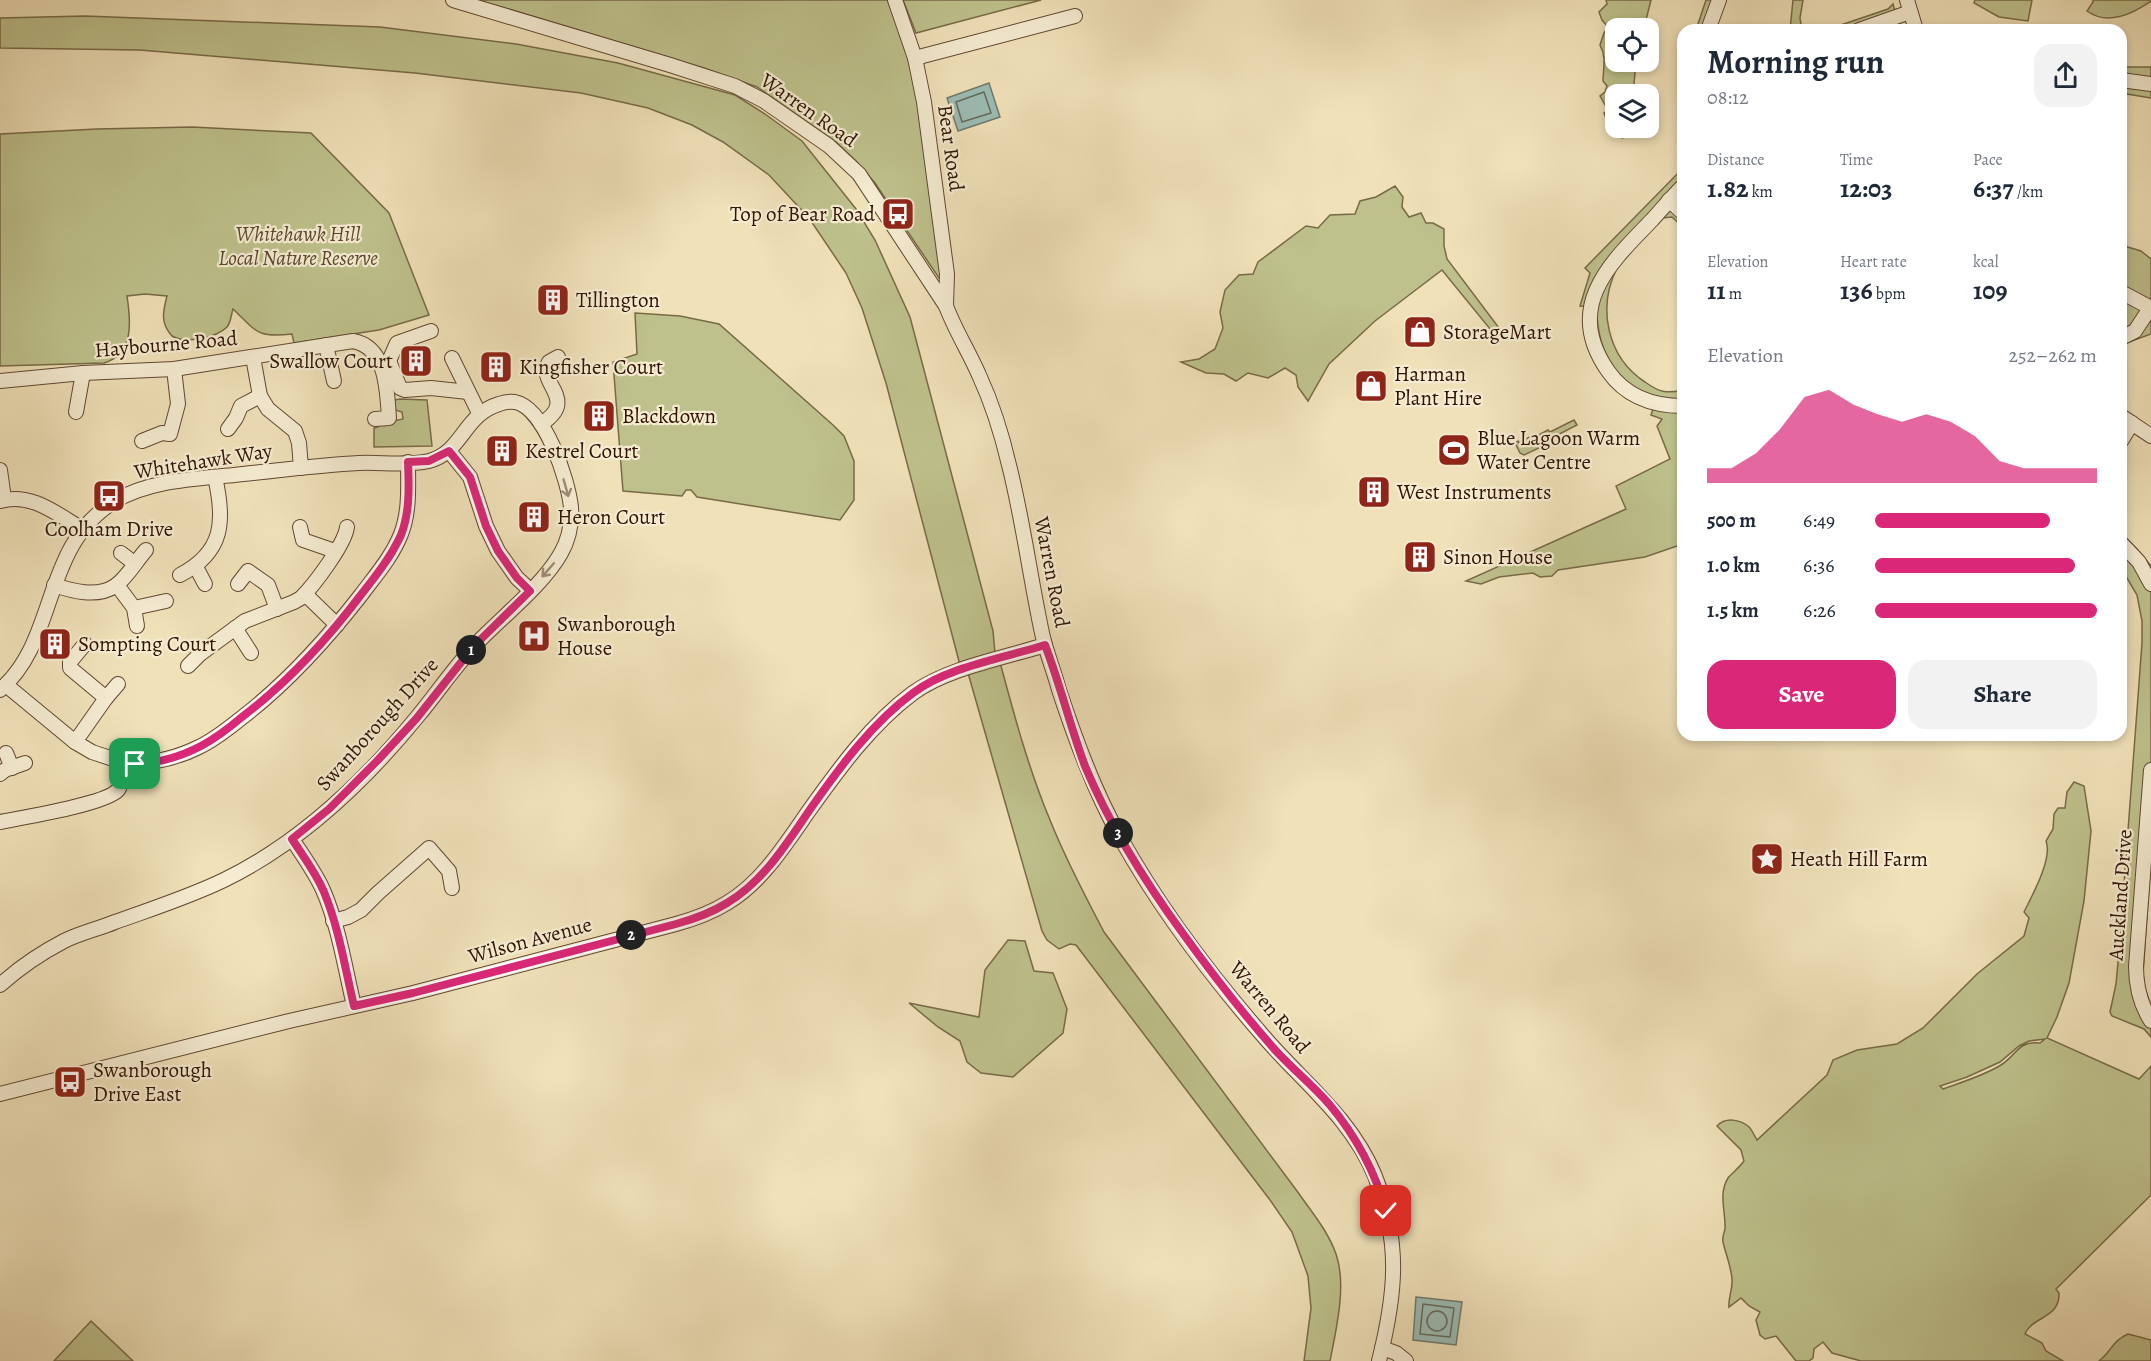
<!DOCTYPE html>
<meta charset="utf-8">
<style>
:root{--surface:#fff;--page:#f2f2f3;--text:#1f2937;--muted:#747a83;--accent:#db2777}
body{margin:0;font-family:Alegreya,serif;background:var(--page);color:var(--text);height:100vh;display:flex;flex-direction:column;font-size:22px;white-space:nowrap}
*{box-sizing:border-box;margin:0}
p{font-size:20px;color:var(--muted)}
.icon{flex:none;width:33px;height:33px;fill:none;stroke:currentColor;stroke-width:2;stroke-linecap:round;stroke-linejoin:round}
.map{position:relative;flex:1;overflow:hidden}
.panel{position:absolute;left:1677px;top:24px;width:450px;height:717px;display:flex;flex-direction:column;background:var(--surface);border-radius:18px;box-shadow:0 3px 9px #0003}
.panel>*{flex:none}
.tools{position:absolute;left:1605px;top:18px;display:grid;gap:12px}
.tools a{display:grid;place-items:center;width:54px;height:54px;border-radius:12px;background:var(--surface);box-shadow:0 3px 9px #0003;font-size:30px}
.pin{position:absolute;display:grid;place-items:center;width:51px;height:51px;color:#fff;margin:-26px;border-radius:12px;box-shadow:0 3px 9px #0006}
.km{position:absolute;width:30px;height:30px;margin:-15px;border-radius:50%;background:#222;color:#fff;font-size:16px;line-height:30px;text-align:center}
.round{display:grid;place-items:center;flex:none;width:63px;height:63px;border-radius:18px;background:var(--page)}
.head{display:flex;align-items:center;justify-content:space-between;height:102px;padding:0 30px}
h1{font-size:33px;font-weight:700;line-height:45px}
.stats{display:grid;grid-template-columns:repeat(3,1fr);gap:9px;height:102px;padding:6px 30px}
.stats div{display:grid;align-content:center}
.stats b{font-size:26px;font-weight:700}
.stats small{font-size:16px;font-weight:400}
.stats p{font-size:16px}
.chart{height:168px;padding:12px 30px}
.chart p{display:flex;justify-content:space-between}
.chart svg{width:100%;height:108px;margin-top:6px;fill:var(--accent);opacity:.7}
.cta{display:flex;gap:12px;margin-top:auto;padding:12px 30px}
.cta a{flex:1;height:69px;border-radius:18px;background:var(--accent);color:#fff;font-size:24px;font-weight:700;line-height:69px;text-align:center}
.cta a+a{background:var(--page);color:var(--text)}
ul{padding:0 30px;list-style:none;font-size:20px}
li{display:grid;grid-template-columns:96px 72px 1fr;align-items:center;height:45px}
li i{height:15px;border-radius:8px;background:var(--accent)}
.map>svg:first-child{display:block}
.green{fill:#bec18c;stroke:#786a48;stroke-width:1.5;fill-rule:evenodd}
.water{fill:#9bbcb4;stroke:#71796e;stroke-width:1.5}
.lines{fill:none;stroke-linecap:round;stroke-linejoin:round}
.shore{stroke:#66685c;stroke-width:1.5}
.minor-casing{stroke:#624731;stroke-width:16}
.minor{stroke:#f5ecd2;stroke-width:14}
.oneway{stroke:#9d8b75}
.route-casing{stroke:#fff;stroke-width:12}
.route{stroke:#db2777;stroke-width:8}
.labels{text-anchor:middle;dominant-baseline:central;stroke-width:4.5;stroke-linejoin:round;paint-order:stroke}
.street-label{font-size:21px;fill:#321404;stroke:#f5ecd2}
.poi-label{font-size:21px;fill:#321404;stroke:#f5ecd2;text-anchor:start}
.park-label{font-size:21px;font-style:italic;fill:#5c482d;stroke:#f5ecd2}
</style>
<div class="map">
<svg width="2151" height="1361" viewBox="0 0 2151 1361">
<rect width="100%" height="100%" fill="#f0e1b9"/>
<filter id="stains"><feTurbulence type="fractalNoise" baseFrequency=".00333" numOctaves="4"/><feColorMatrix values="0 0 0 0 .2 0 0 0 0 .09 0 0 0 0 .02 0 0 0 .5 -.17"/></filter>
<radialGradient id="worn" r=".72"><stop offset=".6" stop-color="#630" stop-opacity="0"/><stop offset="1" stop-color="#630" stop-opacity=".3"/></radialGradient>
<!-- green -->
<g class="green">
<polygon points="478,0 888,0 903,39 913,72 937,246 941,273 939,278 875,183 856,161 836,142 757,87 704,68"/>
<polygon points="903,0 1041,0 916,33"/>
<path d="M1606 0H1651L1644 28H1616V62H1636L1633 94H1616V128H1631L1630 136 1622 138 1609 126 1604 113 1608 110 1600 96 1605 92 1607 86 1603 81C1603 68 1607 58 1600 45L1604 33 1608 27 1602 20 1599 12 1607 4Z"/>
<polygon points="1706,0 1726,0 1715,30 1696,30"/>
<polygon points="1793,0 1803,0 1800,18 1802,30 1790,30"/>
<polygon points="1975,0 2032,0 2028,21 1999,17 1974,3"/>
<path d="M2093 0H2151V1C2132 14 2108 26 2087 11L2093 2Z"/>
<polygon points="1893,4 1896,16 1904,30 1826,30 1888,9"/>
<path d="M85 16 380 27 516 44 618 63 735 95 765 114 802 141 856 209 875 240 910 317 993 631 995 653 1001 666C1015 718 1029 770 1050 820 1065 858 1085 896 1104 932L1297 1191C1311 1211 1328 1231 1336 1254 1347 1285 1336 1330 1330 1361H1304L1311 1308 1308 1276 1292 1232 1270 1200 1076 945 1070 944 1059 949 1047 940 1042 931 968 673 960 665 886 383 862 308 846 273 809 218 769 175 723 142 692 125 648 108 581 93 415 73 140 50 0 48V18Z"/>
<polygon points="2121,67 2151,67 2151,98 2121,93"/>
<path d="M192 127 311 133 389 213 429 315 379 330 294 343 292 334C257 338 257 332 233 309 231 315 231 322 227 327 216 338 185 344 172 336 160 323 163 311 167 296L145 294 127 296C131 322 134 354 104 363L0 366V134L97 129Z"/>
<path d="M1683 168V227L1672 217 1663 218C1653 226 1622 257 1617 268 1597 308 1607 357 1645 382 1659 392 1666 394 1683 390V544L1645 557 1558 570 1552 576 1540 577 1533 573 1499 577 1481 584 1466 581 1626 509 1616 486 1670 459 1657 426 1662 419 1651 415 1656 400C1616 385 1596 349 1597 307L1580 306 1590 273 1585 268Z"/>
<polygon points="1395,186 1403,197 1402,207 1409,217 1421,213 1426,223 1433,223 1444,229 1444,246 1447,259 1499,328 1499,340 1442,270 1375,321 1329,364 1308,401 1298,387 1296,375 1285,368 1268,378 1248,373 1236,381 1224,374 1206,373 1181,362 1199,359 1215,349 1223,328 1220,312 1225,290 1239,275 1253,274 1258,262 1306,226 1318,228 1330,215 1355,214 1360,201 1376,197"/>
<polygon points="2121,245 2141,251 2151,259 2151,334 2121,345"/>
<polygon points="635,313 680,316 719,324 833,425 844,436 854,461 854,500 840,520 697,497 691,490 686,490 682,496 623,491 613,362 637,354"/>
<polygon points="400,399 427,400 432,446 374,447 374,428 378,427 378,424 403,419 402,412 392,409 390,401"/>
<polygon points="1574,420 1577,425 1542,443 1541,447 1524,455 1520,453 1515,443 1518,441 1519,443 1533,435 1535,437 1548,430 1550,432"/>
<polygon points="2121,533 2137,549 2151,566 2151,859 2143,974 2145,988 2151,1006 2151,1037 2144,1029 2112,1016 2110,1012 2116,984 2119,951 2142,643 2142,621 2137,595 2121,568"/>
<path d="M2074 782 2084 786 2091 831 2084 901 2069 983 2057 1017 2047 1038 2139 1079 2151 1066V1195L2056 1289 2059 1293C2060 1319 2032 1316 2025 1334L2042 1343 2046 1351 2063 1361H1861L1832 1353 1823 1342 1814 1349 1813 1358 1809 1361H1796L1776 1336 1765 1339 1760 1335 1756 1320 1760 1312 1749 1306 1741 1298 1729 1307C1728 1298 1733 1289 1732 1279 1731 1266 1726 1255 1723 1242 1722 1237 1724 1234 1725 1229 1726 1212 1718 1194 1728 1178 1731 1174 1740 1167 1744 1161L1741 1150 1717 1126C1725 1117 1740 1119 1749 1127 1752 1130 1755 1137 1757 1140L1827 1075 1833 1060 1857 1050 1897 1044 1923 1028 1977 974 2024 936 2029 918 2024 912C2032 896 2053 858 2046 841L2053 829 2054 814 2058 808H2065L2067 792ZM2045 1039 2040 1043C2017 1041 2017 1055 2001 1065 1983 1076 1962 1082 1943 1089L1940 1086 1967 1077 2000 1062 2019 1046 2029 1041Z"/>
<polygon points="1008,940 1025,941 1034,971 1053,973 1067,1009 1063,1033 1013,1077 981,1073 967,1062 960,1041 938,1027 909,1003 979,1017 985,970"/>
<polygon points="91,1321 133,1361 54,1361"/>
<path d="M2128 1334 2151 1340V1361H2099C2112 1351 2112 1341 2128 1334Z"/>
</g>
<!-- water -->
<g class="water">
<polygon points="989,83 1000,117 958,131 947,98"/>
<polygon points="1416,1297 1462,1302 1456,1345 1413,1340"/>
</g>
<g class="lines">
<!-- shore -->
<g class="shore">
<polygon points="984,92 991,113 962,122 956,102"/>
<polygon points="1423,1304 1454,1308 1450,1337 1420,1334"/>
<circle cx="1437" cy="1321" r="10"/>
</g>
<!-- minor casing -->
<g class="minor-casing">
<g id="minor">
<path d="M453 0 670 65 735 86 764 101 829 146 859 174 946 306C955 330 969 352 979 375 992 403 1002 435 1009 465 1023 520 1030 577 1042 633 1046 652 1054 671 1059 690 1076 741 1094 790 1120 837 1160 909 1211 976 1265 1038 1304 1083 1352 1119 1375 1176 1401 1243 1396 1293 1379 1361"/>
<polyline points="895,0 915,58 924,102 947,274 946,306"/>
<polyline points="1907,0 1916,30"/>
<polyline points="1708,30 1719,0"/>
<polyline points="1859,30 1910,12"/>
<polyline points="915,58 1075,16"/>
<polyline points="2121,80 2151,84"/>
<path d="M1683 186C1672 197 1662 209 1652 220 1610 263 1563 307 1608 371 1626 397 1652 406 1683 406"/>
<polyline points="1669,200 1683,213"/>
<polyline points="2121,292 2151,308"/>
<polyline points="431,331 397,343 389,361 400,388 405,390 431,388 468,392"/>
<polyline points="2121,338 2135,331 2150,308"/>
<polyline points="326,345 334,381"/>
<polyline points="253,357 260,396 268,409 295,431 299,443 301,468"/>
<polyline points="452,358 479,413"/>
<path d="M0 381 83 373 174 369 353 341C387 347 387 391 389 418L375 419"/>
<polyline points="76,412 83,373"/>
<polyline points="2121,416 2151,436"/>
<path d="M541 424C580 399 536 384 549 362L558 357"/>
<polyline points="228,429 236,418 241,406 260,396"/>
<polyline points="142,441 162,433 170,434 178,404 174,369"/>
<polyline points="2121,441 2132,423"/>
<polyline points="449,451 470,477 486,526 498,551 517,578 530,590"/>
<polyline points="0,470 4,499"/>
<path d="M0 501C31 492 57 514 82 529"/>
<polyline points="300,527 303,540 335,551"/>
<polyline points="2121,543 2139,562 2151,584"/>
<polyline points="121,553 134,563"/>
<polyline points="196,567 205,584"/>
<path d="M180 575C224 552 225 521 215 477"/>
<polyline points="238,584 248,571 268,585 277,609"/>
<path d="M54 585C72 591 97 598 115 586 127 578 136 561 146 550"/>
<polyline points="117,585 134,608 137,626"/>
<polyline points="305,594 337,625"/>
<polyline points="134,608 166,601"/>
<polyline points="235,628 251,653"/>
<path d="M188 666 200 654 245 621 294 602 301 598C314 585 345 544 347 527"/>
<polyline points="6,685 75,742 92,752 125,763"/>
<path d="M0 690C59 639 41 546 115 501 151 479 201 479 243 474 282 470 320 465 359 463 381 462 407 466 429 461 463 452 463 415 499 404 505 402 509 401 515 402 545 408 568 480 571 507 572 523 569 539 561 553 544 584 502 617 477 643 455 666 438 692 418 716 365 781 300 843 224 880 189 897 151 909 115 922 98 929 80 933 64 941 41 953 19 968 0 985"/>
<polyline points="106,698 118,684"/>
<polyline points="75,742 106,698 70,668 70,662 85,644"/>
<polyline points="6,753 12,768"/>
<path d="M2151 770 2136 966C2136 986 2140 1004 2151 1021"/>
<polyline points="0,774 5,770 25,763"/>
<path d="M0 822C21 818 106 804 118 790 123 783 123 771 125 763 151 764 175 759 199 747 216 739 230 727 244 716 289 681 326 640 361 595 375 576 392 557 401 534 410 511 408 486 408 462"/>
<path d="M292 839C303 856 315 872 323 890 339 927 345 968 354 1006"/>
<polyline points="333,921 348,917 361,910 378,893 429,848 449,871 452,888"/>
<path d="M0 1094 289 1021 413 993 676 924C694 919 711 913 727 903 762 882 785 845 808 812 838 770 871 724 913 693 947 668 1004 658 1045 645"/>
<polyline points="1382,1348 1396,1353 1406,1361"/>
</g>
</g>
<!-- minor -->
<use href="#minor" class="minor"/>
</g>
<!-- one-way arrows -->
<defs><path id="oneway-shaft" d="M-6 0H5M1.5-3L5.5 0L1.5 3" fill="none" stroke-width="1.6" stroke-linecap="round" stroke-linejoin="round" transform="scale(1.5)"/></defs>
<g class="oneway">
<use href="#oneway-shaft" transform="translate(566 488) rotate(74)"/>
<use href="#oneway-shaft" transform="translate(548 570) rotate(131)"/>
</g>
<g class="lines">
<!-- route casing -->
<g class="route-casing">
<path id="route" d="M135 764C159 763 180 757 201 746 216 738 229 728 242 717 288 682 326 641 360 596 375 577 391 557 401 535 410 512 409 486 408 462L429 461 449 451 470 477 486 526 498 551 517 578 530 591 474 646 416 719 377 761 329 809 292 839C303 856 316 873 324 892 339 928 345 968 354 1006L413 993 676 924C694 919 711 913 727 903 764 881 787 843 811 808 840 767 872 723 913 693 947 667 1004 658 1045 645 1060 684 1070 726 1085 766 1110 826 1145 882 1184 935 1213 975 1244 1015 1277 1052 1294 1070 1313 1086 1329 1104 1356 1136 1375 1171 1386 1211"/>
</g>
<!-- route -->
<use href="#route" class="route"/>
</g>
<!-- icons -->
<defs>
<g id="bus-square" transform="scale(1.725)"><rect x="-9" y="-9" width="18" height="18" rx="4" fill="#8f2418" stroke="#f5ecd2"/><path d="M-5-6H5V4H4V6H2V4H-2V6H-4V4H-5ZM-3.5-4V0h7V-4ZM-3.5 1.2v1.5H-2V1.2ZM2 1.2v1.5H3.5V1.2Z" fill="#fff"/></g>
<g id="building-square" transform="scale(1.725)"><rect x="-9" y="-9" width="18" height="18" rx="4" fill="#8f2418" stroke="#f5ecd2"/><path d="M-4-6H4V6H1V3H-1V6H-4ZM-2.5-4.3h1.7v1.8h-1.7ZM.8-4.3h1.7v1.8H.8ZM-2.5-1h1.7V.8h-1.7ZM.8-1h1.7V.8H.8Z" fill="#fff"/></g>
<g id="shop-square" transform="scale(1.725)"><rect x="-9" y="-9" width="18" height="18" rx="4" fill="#8f2418" stroke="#f5ecd2"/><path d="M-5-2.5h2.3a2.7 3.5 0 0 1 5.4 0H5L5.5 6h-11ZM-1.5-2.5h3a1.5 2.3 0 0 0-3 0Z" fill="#fff"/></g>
<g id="stadium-square" transform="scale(1.725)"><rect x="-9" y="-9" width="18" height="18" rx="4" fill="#8f2418" stroke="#f5ecd2"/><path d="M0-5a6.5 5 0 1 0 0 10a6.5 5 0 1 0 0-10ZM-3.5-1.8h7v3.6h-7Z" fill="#fff"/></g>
<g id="hospital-square" transform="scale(1.725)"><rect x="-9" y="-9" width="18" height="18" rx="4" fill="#8f2418" stroke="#f5ecd2"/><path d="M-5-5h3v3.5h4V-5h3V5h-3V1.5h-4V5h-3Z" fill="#fff"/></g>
<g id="sight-square" transform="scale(1.725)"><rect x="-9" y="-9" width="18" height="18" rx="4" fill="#8f2418" stroke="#f5ecd2"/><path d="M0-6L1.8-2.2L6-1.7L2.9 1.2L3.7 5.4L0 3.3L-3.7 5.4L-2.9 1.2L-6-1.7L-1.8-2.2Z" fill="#fff"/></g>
</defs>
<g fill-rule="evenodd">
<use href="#bus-square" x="898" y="214"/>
<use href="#building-square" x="553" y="300"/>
<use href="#shop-square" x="1420" y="332"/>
<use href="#building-square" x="416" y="361"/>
<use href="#building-square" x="496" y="367"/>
<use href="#shop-square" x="1371" y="386"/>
<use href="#building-square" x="599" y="416"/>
<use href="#stadium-square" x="1454" y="450"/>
<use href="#building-square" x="502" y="451"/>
<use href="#building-square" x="1374" y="492"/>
<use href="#bus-square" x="109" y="496"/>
<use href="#building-square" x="534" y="517"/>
<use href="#building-square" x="1420" y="557"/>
<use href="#hospital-square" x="534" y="636"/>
<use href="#building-square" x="55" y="644"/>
<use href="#sight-square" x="1767" y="859"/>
<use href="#bus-square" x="70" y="1082"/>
</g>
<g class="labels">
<!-- street labels -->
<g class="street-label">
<text transform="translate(809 110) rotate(35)">Warren Road</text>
<text transform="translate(951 148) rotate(82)">Bear Road</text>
<text transform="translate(166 344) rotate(-5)">Haybourne Road</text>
<text transform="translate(203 461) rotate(-9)">Whitehawk Way</text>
<text transform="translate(1052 572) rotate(79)">Warren Road</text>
<text transform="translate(377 724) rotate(-48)">Swanborough Drive</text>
<text transform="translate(2120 895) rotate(-86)">Auckland Drive</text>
<text transform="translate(530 940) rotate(-15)">Wilson Avenue</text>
<text transform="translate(1270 1007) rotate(50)">Warren Road</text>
</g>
<!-- poi labels -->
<g class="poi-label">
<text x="875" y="214" text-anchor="end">Top of Bear Road</text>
<text x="576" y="300">Tillington</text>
<text x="1443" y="332">StorageMart</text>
<text x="393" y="361" text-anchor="end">Swallow Court</text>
<text x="519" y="367">Kingfisher Court</text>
<text x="1394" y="374">Harman<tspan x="1394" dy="24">Plant Hire</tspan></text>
<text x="622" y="416">Blackdown</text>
<text x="1477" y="438">Blue Lagoon Warm<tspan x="1477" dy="24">Water Centre</tspan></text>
<text x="525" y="451">Kestrel Court</text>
<text x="1397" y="492">West Instruments</text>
<text x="557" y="517">Heron Court</text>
<text x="109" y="529" text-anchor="middle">Coolham Drive</text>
<text x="1443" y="557">Sinon House</text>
<text x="557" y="624">Swanborough<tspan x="557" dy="24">House</tspan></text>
<text x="78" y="644">Sompting Court</text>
<text x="1790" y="859">Heath Hill Farm</text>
<text x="93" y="1070">Swanborough<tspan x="93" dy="24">Drive East</tspan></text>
</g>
<!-- park labels -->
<g class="park-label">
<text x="298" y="234">Whitehawk Hill<tspan x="298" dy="24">Local Nature Reserve</tspan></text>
</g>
</g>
<rect width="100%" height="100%" filter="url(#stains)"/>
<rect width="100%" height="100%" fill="url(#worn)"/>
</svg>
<div class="tools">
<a><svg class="icon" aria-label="locate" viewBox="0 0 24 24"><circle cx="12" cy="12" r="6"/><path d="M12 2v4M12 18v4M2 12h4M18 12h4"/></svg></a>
<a><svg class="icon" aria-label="layers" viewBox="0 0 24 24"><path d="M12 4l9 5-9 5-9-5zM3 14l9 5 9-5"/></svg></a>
</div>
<div class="pin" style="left:135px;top:764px;background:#1e9e55"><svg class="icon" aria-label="arrive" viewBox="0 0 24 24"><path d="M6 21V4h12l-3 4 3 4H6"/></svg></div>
<div class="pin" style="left:1386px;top:1211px;background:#d93025"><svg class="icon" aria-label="check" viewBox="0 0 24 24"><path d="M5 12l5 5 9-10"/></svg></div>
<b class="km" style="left:471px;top:650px">1</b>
<b class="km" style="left:631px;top:935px">2</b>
<b class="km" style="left:1118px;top:833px">3</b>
<section class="panel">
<div class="head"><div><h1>Morning run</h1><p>08:12</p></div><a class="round"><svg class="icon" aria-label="share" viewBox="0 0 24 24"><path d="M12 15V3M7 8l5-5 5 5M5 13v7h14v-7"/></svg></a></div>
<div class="stats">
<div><p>Distance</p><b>1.82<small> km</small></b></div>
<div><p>Time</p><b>12:03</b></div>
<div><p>Pace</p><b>6:37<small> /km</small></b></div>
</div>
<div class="stats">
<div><p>Elevation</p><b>11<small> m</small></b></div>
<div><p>Heart rate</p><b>136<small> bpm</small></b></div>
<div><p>kcal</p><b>109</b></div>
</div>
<div class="chart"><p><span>Elevation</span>252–262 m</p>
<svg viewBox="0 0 160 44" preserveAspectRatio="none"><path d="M0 44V38L10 38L20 32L30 22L40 9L50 6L60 12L70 16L80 19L90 16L100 19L110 25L120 35L130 38L140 38L150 38L160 38V44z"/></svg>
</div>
<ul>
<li><b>500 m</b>6:49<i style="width:79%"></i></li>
<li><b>1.0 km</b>6:36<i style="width:90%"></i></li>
<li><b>1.5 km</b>6:26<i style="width:100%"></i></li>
</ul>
<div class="cta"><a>Save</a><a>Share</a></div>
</section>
</div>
